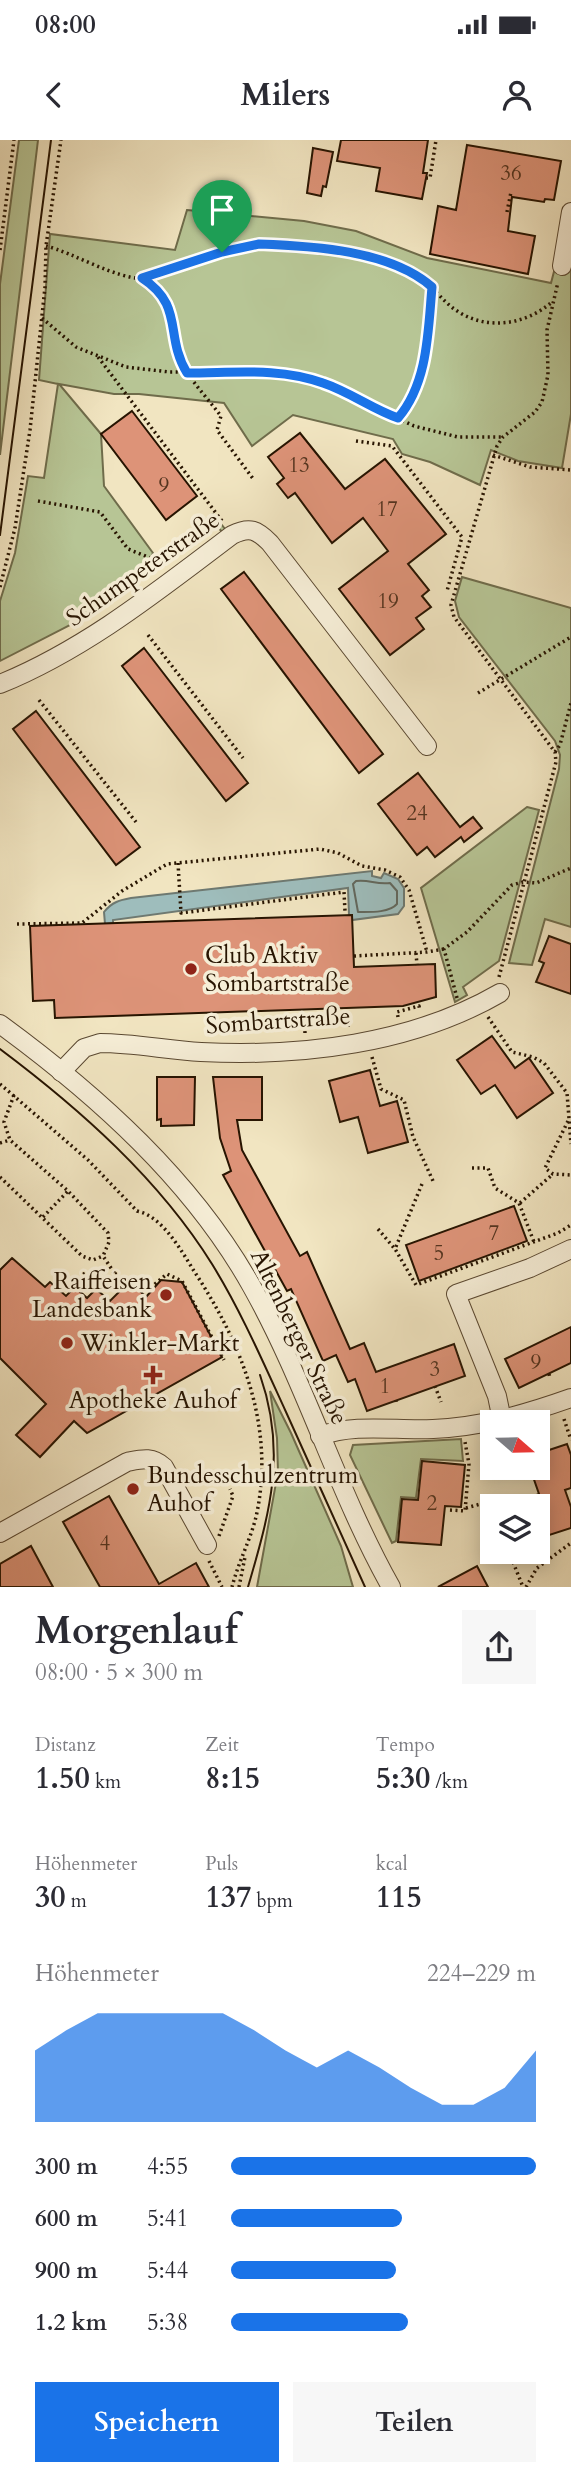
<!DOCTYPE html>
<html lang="de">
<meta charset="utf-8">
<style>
:root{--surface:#fff;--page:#f7f7f7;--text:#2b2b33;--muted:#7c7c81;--accent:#1a73e8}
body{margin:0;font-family:Cardo,serif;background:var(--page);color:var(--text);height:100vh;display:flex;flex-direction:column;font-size:26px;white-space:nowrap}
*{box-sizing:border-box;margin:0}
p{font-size:23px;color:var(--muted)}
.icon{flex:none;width:38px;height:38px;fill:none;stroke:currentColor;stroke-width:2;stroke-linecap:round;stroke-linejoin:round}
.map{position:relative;height:1447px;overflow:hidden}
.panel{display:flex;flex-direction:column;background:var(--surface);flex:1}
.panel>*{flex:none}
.needle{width:46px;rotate:110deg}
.buttons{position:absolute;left:480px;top:1270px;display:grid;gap:14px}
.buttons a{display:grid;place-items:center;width:70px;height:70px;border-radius:0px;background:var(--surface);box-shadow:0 4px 18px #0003;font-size:35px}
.pin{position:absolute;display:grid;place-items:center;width:60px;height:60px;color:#fff;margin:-72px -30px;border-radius:50% 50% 50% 0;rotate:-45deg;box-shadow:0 0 7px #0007}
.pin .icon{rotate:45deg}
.round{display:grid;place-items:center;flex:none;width:74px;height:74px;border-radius:0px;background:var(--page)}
.headline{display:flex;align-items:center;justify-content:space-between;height:119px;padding:0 35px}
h1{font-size:38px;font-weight:700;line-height:52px}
.metrics{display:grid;grid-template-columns:repeat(3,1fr);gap:10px;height:119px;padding:7px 35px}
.metrics div{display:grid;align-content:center}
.metrics b{font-size:30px;font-weight:700}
.metrics small{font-size:19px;font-weight:400}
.metrics p{font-size:19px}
.chart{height:196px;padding:14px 35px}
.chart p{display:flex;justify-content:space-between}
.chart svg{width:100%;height:126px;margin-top:7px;fill:var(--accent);opacity:.7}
.cta{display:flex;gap:14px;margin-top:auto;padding:14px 35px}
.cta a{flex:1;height:80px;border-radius:0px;background:var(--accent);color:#fff;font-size:28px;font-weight:700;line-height:80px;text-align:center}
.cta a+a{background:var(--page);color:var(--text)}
ul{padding:0 35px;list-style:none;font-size:23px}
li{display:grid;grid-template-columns:112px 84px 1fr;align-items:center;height:52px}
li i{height:18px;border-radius:9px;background:var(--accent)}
.status{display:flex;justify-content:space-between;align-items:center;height:49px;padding:0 35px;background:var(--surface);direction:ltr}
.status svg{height:19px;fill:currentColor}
header{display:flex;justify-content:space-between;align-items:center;height:91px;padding:0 35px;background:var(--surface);font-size:32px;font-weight:700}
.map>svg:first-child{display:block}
.green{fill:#b7c595;stroke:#6f6c4b;stroke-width:2}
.water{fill:#9ebdbc;stroke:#6e7971;stroke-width:2}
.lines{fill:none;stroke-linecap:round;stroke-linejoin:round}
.shore{stroke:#62685e;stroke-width:2}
.building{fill:#dd9378;stroke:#271401;stroke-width:2}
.minor-casing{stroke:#5a4831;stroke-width:20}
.path{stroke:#271401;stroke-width:3.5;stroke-dasharray:2 3.5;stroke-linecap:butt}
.minor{stroke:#f6eed7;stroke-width:18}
.tram{stroke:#271401;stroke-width:2}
.route-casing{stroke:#fff;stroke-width:14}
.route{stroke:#1a73e8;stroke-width:9}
.poi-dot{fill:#8f2418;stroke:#f6eed7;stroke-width:2.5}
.labels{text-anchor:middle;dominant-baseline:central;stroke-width:7;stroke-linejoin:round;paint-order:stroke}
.number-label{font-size:21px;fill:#54341f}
.street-label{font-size:24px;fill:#271401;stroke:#f6eed7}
.poi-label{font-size:24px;fill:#271401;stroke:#f6eed7;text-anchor:start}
</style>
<div class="status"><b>08:00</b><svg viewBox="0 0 49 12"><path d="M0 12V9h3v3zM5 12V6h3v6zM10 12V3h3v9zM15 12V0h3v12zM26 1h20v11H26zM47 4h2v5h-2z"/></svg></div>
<header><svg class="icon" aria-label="back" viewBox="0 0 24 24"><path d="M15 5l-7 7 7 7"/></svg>Milers<svg class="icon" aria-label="person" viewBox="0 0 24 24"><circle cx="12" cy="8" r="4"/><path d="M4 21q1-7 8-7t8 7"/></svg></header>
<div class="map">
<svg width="571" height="1447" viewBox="0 0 571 1447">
<rect width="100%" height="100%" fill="#f1e5c1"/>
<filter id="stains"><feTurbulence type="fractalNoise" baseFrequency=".00286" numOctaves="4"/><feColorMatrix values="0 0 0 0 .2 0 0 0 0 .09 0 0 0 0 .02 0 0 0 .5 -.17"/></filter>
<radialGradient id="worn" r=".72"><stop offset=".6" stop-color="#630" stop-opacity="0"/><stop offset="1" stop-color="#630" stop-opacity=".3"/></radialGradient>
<!-- green -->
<g class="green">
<polygon points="19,0 38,0 0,315 0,144"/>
<polygon points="187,70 304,81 356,91 427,118 551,143 556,124 571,102 571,274 562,328 518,321 491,310 480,345 430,322 402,314 393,299 293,275 252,306 224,263 139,254 114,254 59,244 101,294 104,346 153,413 149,421 151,429 78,481 0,521 0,461 15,413 28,336 44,338 58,244 39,240 50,94 175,110"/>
<polygon points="213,374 225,389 222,392 213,381 155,425 156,418"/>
<polygon points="462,437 571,468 571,787 545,779 532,825 509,823 559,629 560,615 555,601 459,477 455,461"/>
<polygon points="527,667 539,670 499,821 463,847 467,855 455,862 421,748"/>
<polygon points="270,1251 291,1293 341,1406 353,1447 257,1447 278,1332 277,1298"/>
<polygon points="461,1299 463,1321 421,1319 416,1358 401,1357 396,1401 392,1403 350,1315 353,1305"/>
</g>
<!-- water -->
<path class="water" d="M372 731V736L381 738 384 733 398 739 404 748V766L398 774 352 780V775H349L348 748 113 780V783L105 784 104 772C112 762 120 760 131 758Z"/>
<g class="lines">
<!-- shore -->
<path class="shore" d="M356 741C369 739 376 745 390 743L397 751V764C389 773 370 772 358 772L353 744Z"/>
</g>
<!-- building -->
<g class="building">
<polygon points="341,0 428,0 423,33 427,33 422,59 376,51 380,28 337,21"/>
<polygon points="467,5 561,21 554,60 545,59 544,62 512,57 508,91 535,96 528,134 430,114 438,66 456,70"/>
<polygon points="313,8 333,12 326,47 323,46 321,56 307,53"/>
<polygon points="132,271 197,356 166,380 101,294"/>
<polygon points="300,293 345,349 385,319 446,394 408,424 429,450 422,456 431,467 416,478 424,489 390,515 339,449 388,411 363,378 332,403 295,353 288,358 277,344 284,338 268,317"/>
<polygon points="244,432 383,614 359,633 221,449"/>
<polygon points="144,508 248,643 226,661 122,526"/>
<polygon points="36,571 140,707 116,725 13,589"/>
<polygon points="418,633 460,687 473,677 482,688 464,702 461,697 435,717 427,707 417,715 378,664"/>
<polygon points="352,775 354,827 435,824 436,857 403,866 55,878 54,860 33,861 30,786"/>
<polygon points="549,796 571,804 571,854 536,842 544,823 539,821"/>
<polygon points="492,896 515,928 529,918 553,953 517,978 495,945 481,954 457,920"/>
<polygon points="370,930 380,966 397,961 408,1002 368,1013 358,977 340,982 329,941"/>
<polygon points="157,937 195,937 194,985 161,986 161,979 157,980"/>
<polygon points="213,937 262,937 262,980 237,980 242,1010 300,1116 307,1112 350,1209 364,1203 376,1232 454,1204 465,1236 367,1271 355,1239 348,1242 336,1215 323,1221 291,1149 287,1151 223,1035 231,1031 220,998"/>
<polygon points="514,1066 527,1101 419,1141 406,1105"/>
<polygon points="12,1118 45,1147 50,1142 66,1156 75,1147 87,1158 96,1149 110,1161 130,1141 146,1157 161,1140 182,1142 222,1217 87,1293 74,1281 40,1317 16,1295 46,1264 0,1218 0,1130"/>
<polygon points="571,1187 571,1223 519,1248 505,1219"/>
<polygon points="567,1304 571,1315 571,1348 565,1350 571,1367 571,1388 537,1399 537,1367 510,1367 510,1365 539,1354 530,1328 537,1328 537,1314"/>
<polygon points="422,1321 465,1325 461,1367 445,1366 441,1405 398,1402 402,1359 418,1360"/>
<polygon points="109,1356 159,1444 196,1423 209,1447 100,1447 63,1382"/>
<polygon points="31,1406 53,1447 0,1447 0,1424"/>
<polygon points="477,1426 488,1447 438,1447"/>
</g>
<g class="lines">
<!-- minor casing -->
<g class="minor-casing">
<g id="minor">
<polyline points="562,126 571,72"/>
<path d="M0 544C86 509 159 450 232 395 250 386 257 390 270 403L427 606"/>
<path d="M0 884C97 955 193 1041 252 1147 306 1243 337 1351 391 1447"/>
<path d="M61 932 84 908 100 903C133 903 167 910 201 912 301 917 412 904 500 853"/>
<polyline points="502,1280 497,1256 456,1154 530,1128 571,1109"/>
<path d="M320 1296C356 1283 396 1291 433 1289 481 1287 526 1274 571 1258"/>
<path d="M0 1393 127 1322C142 1319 152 1316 164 1327L207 1405"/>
</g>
</g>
<!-- path -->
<g class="path">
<polyline points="426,38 430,38 436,0"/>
<polyline points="507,72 511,52"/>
<path d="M46 106C71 112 119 140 142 138 169 136 197 119 223 111 268 98 320 107 365 116 382 120 400 124 416 133 428 141 436 153 446 162 477 192 522 188 552 162"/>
<polyline points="0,110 14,0"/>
<path d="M142 138C186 165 162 187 181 223 192 242 208 259 221 276L217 290 254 340"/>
<polyline points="42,178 76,207 126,227 170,232 277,232 322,242 414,286 458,297 502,297"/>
<polyline points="98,217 222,381"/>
<path d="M398 278C428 242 428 192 432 147"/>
<polyline points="356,301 392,306 462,397 447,451"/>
<polyline points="493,315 530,327 571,330"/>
<polyline points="38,361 100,372 128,409 153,419"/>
<polyline points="0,447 15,388 30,290 45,147 46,106 61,0"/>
<polyline points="148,495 243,618"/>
<polyline points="478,553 571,497"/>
<polyline points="39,560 136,682"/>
<polyline points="555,612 560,605 571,563"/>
<polyline points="178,723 181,773 344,752 345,771"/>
<polyline points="17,784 82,783 122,751 167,724 320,709 338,713 362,726 385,730 400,737 409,750 427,812"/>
<polyline points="416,813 417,825"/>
<polyline points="354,816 427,812 444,809"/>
<polyline points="499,837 556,622 555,612 454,477 451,465 497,306 503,297 535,272 542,262 548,235 547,190 558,142"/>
<polyline points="457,858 444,809 467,792 512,745 523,742 536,743 571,728"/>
<polyline points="398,877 397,872 419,866 420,871"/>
<polyline points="488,877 512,912 533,917 544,923 567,953 571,1004"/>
<polyline points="305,893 304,879 348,877 348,887"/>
<polyline points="372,917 381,949 404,960 413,997 433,1041"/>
<path d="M0 944 88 1020 137 1071C162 1076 181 1110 194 1131 242 1204 276 1288 256 1377 250 1401 238 1423 232 1447"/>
<polyline points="14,955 4,982 10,1000 68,1051 108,1093 109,1102 103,1116 117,1137 120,1150"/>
<polyline points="568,981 545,1028 553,1034 571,1035"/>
<polyline points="0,1003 10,1000"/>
<polyline points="472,1028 488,1028 495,1048 519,1063 534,1102"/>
<polyline points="0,1037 82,1116 93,1120 103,1116"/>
<polyline points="422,1044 395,1109 416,1145 558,1093 571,1085"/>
<polyline points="520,1063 553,1034"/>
<polyline points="43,1077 68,1051"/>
<polyline points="378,1089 395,1109"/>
<polyline points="99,1140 108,1147 119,1147 135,1138 149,1149 167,1134 182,1141 224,1220"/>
<polyline points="549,1234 550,1239"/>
<polyline points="435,1246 441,1262"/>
<polyline points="396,1260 397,1265"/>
<polyline points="564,1279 571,1300"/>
<polyline points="466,1368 495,1360 498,1356"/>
<polyline points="450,1370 465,1371 469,1324 465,1302"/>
<polyline points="219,1396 233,1356 230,1349"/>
<polyline points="509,1412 523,1447"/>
<polyline points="209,1421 222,1447"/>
<polyline points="239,1447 245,1417"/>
<polyline points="526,1447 537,1428 571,1403"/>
</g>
<!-- minor -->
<use href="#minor" class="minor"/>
<!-- tram -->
<g class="tram">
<polyline points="0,395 51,0"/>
<path d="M0 909C80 969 159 1039 212 1124 241 1171 263 1222 286 1272 312 1330 339 1389 365 1447"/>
<path d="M248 1447C270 1372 287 1312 260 1235"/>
</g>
</g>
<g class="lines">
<!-- route casing -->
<g class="route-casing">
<path id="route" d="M259 104C313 106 390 110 432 147 428 192 428 243 398 278 372 269 350 252 323 243 279 227 234 233 187 233 164 195 185 166 142 138L222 112Z"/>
</g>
<!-- route -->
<use href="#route" class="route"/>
</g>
<!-- markers -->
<g class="poi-dot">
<circle cx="191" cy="829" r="7"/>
<circle cx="166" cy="1155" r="7"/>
<circle cx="67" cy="1203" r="7"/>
<path d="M149.5 1224.5h7v7h7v7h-7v7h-7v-7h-7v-7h7z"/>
<circle cx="133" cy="1349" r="7"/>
</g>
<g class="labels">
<!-- number labels -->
<g class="number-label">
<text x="511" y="33">36</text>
<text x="299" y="325">13</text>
<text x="164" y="345">9</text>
<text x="387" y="369">17</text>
<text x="388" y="461">19</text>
<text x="417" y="673">24</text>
<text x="494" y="1093">7</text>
<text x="439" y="1113">5</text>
<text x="536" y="1222">9</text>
<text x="435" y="1229">3</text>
<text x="385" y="1246">1</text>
<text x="432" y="1363">2</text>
<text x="105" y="1403">4</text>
</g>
<!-- street labels -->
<g class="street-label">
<text transform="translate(143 429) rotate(-35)">Schumpeterstraße</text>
<text transform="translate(278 881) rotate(-4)">Sombartstraße</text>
<text transform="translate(299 1197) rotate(64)">Altenberger Straße</text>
</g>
<!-- poi labels -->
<g class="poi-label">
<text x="205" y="815">Club Aktiv<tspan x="205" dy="28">Sombartstraße</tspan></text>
<text x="152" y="1141" text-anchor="end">Raiffeisen<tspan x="152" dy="28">Landesbank</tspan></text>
<text x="81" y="1203">Winkler-Markt</text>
<text x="153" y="1260" text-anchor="middle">Apotheke Auhof</text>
<text x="147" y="1335">Bundesschulzentrum<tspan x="147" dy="28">Auhof</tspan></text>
</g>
</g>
<rect width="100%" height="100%" filter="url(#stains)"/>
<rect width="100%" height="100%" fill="url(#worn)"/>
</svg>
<div class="buttons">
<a><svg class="needle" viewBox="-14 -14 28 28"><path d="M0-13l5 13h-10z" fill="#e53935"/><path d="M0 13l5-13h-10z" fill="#7c7c81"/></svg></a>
<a><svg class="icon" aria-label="layers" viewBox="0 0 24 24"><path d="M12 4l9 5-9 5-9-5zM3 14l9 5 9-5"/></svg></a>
</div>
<div class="pin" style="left:222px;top:112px;background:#1e9e55"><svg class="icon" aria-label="arrive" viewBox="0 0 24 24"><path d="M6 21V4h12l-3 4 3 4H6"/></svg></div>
</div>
<section class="panel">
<div class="headline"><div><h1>Morgenlauf</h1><p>08:00 · 5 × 300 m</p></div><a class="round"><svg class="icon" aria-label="share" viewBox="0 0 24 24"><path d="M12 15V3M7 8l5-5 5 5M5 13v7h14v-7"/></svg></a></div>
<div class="metrics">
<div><p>Distanz</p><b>1.50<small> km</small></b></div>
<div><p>Zeit</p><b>8:15</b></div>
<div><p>Tempo</p><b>5:30<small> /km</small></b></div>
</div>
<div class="metrics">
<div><p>Höhenmeter</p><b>30<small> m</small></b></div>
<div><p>Puls</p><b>137<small> bpm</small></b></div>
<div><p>kcal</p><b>115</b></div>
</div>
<div class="chart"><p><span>Höhenmeter</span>224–229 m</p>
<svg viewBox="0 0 160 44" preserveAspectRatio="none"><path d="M0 44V19L10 12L20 6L30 6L40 6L50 6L60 6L70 12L80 19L90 25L100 19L110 25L120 32L130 38L140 38L150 32L160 19V44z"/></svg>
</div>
<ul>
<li><b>300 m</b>4:55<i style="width:100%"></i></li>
<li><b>600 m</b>5:41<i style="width:56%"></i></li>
<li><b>900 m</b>5:44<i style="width:54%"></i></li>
<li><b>1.2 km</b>5:38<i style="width:58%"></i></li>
</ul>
<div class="cta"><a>Speichern</a><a>Teilen</a></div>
</section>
